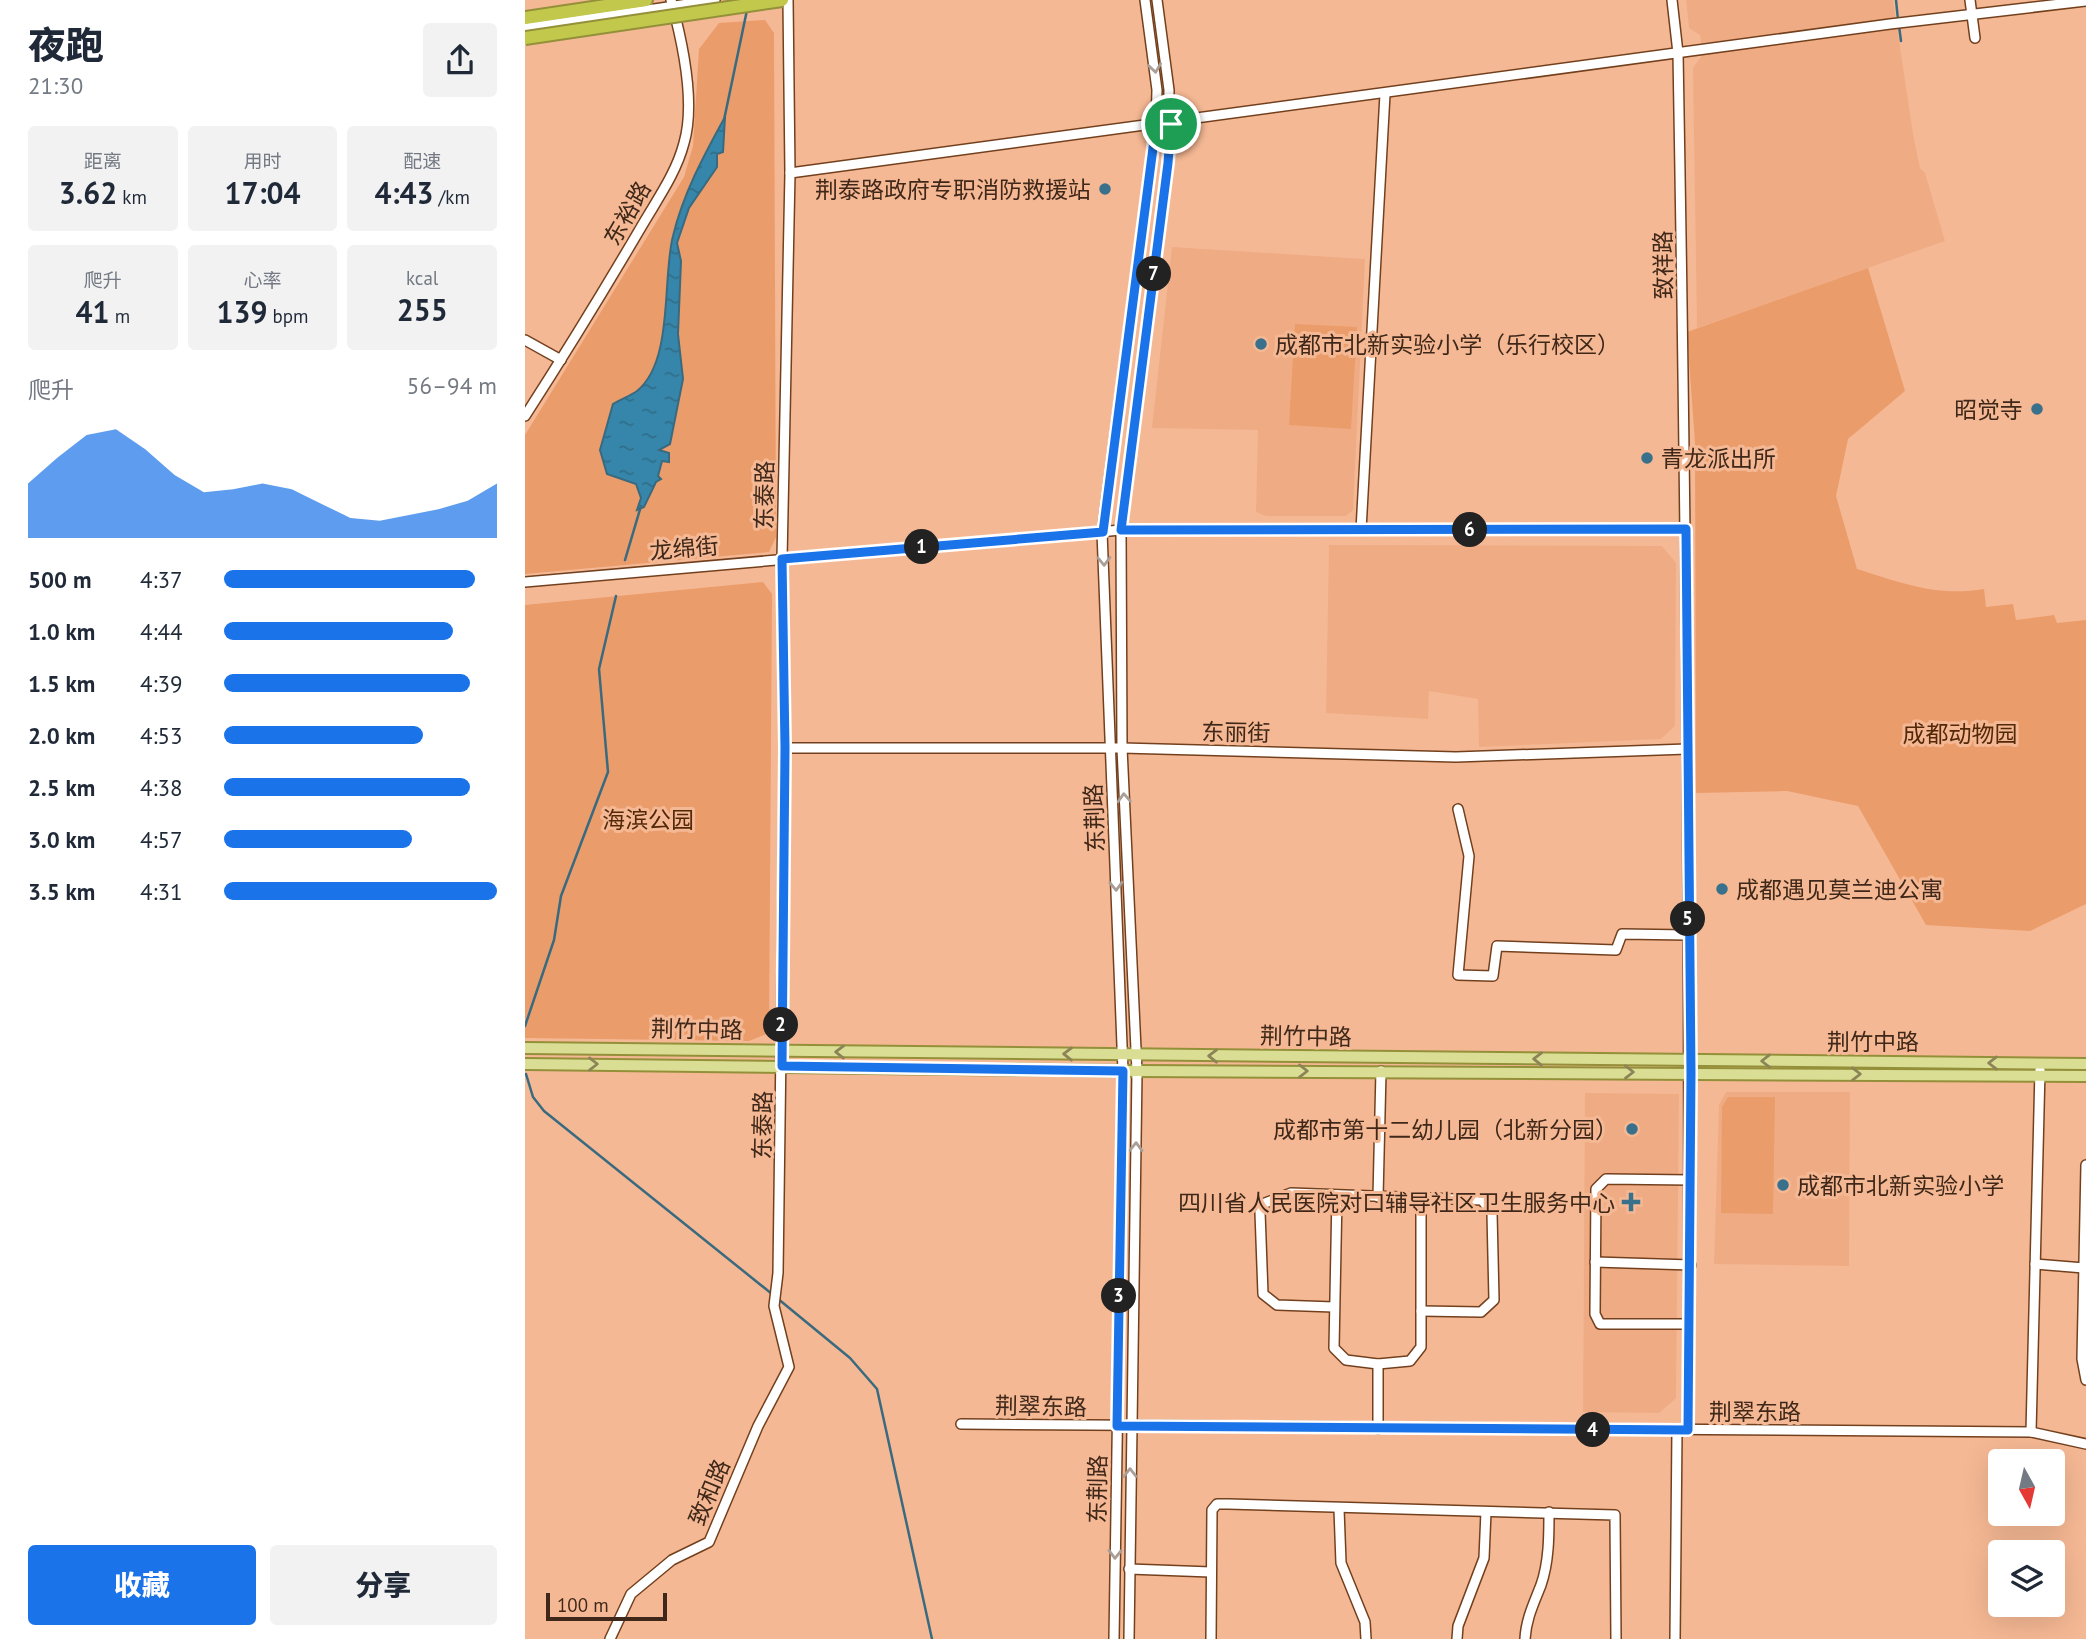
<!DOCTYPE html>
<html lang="zh">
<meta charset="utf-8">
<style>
:root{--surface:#fff;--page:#f2f2f3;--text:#1f2937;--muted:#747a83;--accent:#1a73e8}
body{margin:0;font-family:"PT Sans","Noto Sans SC",sans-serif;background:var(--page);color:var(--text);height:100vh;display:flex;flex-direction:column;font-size:26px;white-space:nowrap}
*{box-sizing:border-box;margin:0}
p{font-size:23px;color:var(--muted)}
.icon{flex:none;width:38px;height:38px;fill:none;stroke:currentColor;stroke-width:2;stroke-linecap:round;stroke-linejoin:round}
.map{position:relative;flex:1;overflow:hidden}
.side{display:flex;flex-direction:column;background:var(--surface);width:525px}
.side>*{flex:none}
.needle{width:46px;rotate:172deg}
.buttons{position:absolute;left:1463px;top:1449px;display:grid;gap:14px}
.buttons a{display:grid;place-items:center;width:77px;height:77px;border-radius:7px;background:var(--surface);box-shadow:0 7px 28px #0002;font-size:35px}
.scale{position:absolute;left:21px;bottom:18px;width:121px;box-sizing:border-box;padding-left:7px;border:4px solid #3f2819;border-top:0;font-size:19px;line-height:24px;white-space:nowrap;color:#3f2819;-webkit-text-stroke:5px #f5b894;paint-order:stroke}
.pin{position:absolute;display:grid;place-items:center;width:60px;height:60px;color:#fff;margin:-30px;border:4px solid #fff;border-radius:50%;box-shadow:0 2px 7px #0007}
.km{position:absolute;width:35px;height:35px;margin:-18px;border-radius:50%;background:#222;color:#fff;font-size:19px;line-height:35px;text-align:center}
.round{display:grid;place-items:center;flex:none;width:74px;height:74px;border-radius:7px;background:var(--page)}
.headline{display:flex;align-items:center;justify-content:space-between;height:119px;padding:0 28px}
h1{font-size:38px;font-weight:800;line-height:52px}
.stats{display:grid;grid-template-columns:repeat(3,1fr);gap:10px;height:119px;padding:7px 28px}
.stats div{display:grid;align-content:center;border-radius:7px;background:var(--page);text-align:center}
.stats b{font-size:30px;font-weight:800}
.stats small{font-size:19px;font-weight:400}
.stats p{font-size:19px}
.chart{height:196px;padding:14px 28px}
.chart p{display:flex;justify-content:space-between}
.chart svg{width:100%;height:126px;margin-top:7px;fill:var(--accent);opacity:.7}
.cta{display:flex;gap:14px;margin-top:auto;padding:14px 28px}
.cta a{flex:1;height:80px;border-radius:7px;background:var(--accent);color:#fff;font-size:28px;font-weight:800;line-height:80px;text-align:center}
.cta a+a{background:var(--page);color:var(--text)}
ul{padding:0 28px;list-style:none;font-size:23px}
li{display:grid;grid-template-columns:112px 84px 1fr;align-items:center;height:52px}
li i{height:18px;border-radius:9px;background:var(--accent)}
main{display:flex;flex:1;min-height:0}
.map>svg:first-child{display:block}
.built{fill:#efac84}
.green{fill:#eb9c6b}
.water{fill:url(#water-ripples);stroke:#396a7f;stroke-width:2}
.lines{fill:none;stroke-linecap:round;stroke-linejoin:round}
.stream{stroke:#396a7f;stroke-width:2.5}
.minor-casing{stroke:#73401e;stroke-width:12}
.major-casing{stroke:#94903a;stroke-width:14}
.highway-casing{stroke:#94903a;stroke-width:16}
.minor{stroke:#fff;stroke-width:9}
.major{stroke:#dade94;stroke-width:10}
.highway{stroke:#c2c84c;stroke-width:12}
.highway-bridge-casing{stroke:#94903a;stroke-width:16;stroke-linecap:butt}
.highway-bridge{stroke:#c2c84c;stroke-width:12}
.oneway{stroke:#a99e98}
.oneway2{stroke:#8c8356}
.route-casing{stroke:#fff;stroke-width:14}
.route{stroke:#1a73e8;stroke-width:9}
.poi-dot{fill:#39708b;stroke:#f5b894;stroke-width:2.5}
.labels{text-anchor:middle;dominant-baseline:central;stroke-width:6;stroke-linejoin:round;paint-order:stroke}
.poi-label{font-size:23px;fill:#3f2819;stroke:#f5b894;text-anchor:end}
.street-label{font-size:23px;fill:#3f2819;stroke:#f5b894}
.park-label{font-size:23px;fill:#522809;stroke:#f5b894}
</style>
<main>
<section class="side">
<div class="headline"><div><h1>夜跑</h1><p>21:30</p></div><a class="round"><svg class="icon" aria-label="share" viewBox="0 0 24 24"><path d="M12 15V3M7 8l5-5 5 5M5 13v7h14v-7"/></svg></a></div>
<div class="stats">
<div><p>距离</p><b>3.62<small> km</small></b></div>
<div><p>用时</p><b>17:04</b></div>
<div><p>配速</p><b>4:43<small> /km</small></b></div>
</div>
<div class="stats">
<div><p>爬升</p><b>41<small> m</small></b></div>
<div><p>心率</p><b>139<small> bpm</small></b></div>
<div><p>kcal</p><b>255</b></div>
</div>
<div class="chart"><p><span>爬升</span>56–94 m</p>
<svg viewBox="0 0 160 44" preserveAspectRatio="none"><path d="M0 44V25L10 16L20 8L30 6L40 13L50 22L60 28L70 27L80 25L90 27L100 32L110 37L120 38L130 36L140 34L150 31L160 25V44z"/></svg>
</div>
<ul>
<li><b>500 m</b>4:37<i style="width:92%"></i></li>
<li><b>1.0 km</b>4:44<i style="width:84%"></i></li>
<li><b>1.5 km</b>4:39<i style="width:90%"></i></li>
<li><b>2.0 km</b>4:53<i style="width:73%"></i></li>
<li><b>2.5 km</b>4:38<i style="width:90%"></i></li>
<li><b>3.0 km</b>4:57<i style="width:69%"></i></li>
<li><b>3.5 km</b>4:31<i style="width:100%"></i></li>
</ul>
<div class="cta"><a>收藏</a><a>分享</a></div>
</section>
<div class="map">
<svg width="1561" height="1639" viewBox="0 0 1561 1639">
<defs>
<pattern id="water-ripples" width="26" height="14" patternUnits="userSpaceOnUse" patternTransform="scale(1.75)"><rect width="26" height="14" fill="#3686ab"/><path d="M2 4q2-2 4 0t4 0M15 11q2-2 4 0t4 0" fill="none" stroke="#2f6e8a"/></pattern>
</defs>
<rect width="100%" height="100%" fill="#f5b894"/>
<!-- built -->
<g class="built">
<polygon points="1161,0 1368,0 1388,134 1395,168 1400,173 1420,241 1172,328 1168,68 1178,54 1175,35 1164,28"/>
<polygon points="647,247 840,259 828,510 821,516 741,516 731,512 733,430 627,428"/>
<polygon points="804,545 1137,546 1151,563 1150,726 1136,739 954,747 953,699 904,691 903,719 801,713"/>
<polygon points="1201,1092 1325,1092 1324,1266 1189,1264 1194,1105"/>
<polygon points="1060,1093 1154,1094 1151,1398 1134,1413 1058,1412"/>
</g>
<!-- green -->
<g class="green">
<polygon points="240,20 249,33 251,537 244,552 0,574 0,435 159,177 168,146 174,49 194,23"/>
<path d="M1343 268 1380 391 1323 439 1311 496 1332 569C1377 583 1412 597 1459 589L1461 607 1488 604 1491 620 1529 615 1532 623 1561 620V904L1505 931 1401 925 1333 806 1262 791 1171 793 1170 443 1162 332Z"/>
<polygon points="770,324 832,327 826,429 764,425"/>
<polygon points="238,582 247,594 244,1033 224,1041 0,1038 0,605"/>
<polygon points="1203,1097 1250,1097 1248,1214 1196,1213 1197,1107"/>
</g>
<!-- water -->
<path class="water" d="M200 117 198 152 192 154V167L164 208 152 243 156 261 153 334 158 379 145 444 134 450 144 453V462L137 461 133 476 136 479 131 482 119 507 112 510 116 498 111 484 82 474 75 450 88 404C96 399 105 396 112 391 149 361 137 278 148 236 158 194 179 155 200 117Z"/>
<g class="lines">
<!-- stream -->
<g class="stream">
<polyline points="1371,0 1373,20"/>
<polyline points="1374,26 1376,41"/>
<polyline points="199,120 222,10"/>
<polyline points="100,560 116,506"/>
<polyline points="0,1026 29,940 36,896 83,772 74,669 91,596"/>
<polyline points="1,1074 8,1097 19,1111 247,1294"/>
<polyline points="252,1298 325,1358 352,1389 407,1639"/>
</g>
<!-- minor casing -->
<g class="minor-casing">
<g id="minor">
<path d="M1147 0 1153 53C1161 512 1166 971 1163 1430"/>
<polyline points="1445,0 1450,38"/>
<polyline points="0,28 190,0"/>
<polyline points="265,173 1365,24 1561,1"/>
<polyline points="0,340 36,360"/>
<path d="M0 416C40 354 78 292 115 229 131 201 151 174 159 143 171 102 157 40 146 0"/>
<polyline points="836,530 860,94"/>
<polyline points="0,582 596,530 1161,529"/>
<polyline points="260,748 597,748 931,757 1162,749"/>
<polyline points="933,809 944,856 933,975 968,976 972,946 1091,950 1097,934 1163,935"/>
<polyline points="1561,1165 1557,1359 1561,1380"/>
<polyline points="812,1195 809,1348 821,1360 853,1364 885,1361 896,1347 896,1199"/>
<polyline points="853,1197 856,1071"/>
<polyline points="1070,1262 1166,1265"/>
<polyline points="1510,1264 1559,1268"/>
<polyline points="809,1307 752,1305 738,1294 735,1212 740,1203 766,1193 957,1200 967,1213 969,1300 956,1312 896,1311"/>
<polyline points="1164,1324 1075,1324 1070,1314 1071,1189 1081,1179 1166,1180"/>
<polyline points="853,1364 853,1429"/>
<polyline points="436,1424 1506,1432 1561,1444"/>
<polyline points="1506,1432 1515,1070"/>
<polyline points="814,1509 816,1563 840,1622 841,1639"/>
<polyline points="604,1569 686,1572"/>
<polyline points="85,1639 106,1594 147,1560 184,1542 233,1426 264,1367 249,1306 253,1273 260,748 257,559 265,173 263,0"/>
<polyline points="589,1639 598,1071 577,532 631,125 632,90 620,0"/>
<polyline points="604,1639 612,1071 597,748 596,530 643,163 644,90 632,0"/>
<polyline points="686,1639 687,1510 692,1504 703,1504 1090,1515 1091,1639"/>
<polyline points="932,1639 933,1626 959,1558 961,1512"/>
<path d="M1000 1639C1001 1619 1009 1603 1016 1585 1024 1562 1024 1536 1024 1512"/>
<polyline points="1150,1639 1152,1431"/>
</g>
</g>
<!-- major casing -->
<g class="major-casing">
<g id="major">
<polyline points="0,1048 1561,1064"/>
<polyline points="0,1064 612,1071 1561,1076"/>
</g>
</g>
<!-- highway casing -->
<g class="highway-casing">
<polyline id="highway" points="0,18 121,0"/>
</g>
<!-- minor -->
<use href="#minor" class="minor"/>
<!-- major -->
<use href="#major" class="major"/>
<!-- highway -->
<use href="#highway" class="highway"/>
<!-- highway-bridge casing -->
<g class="highway-bridge-casing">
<polyline id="highway-bridge" points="0,38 257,0"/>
</g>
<!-- highway-bridge -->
<use href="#highway-bridge" class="highway-bridge"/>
</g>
<!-- one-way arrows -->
<defs><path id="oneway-chevron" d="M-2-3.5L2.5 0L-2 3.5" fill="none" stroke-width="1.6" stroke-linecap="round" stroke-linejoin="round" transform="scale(1.75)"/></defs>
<g class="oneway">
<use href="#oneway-chevron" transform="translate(630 68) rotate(82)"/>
<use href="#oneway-chevron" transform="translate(579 561) rotate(88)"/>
<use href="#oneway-chevron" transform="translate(599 798) rotate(-93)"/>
<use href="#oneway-chevron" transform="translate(591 886) rotate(88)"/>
<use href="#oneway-chevron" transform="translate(611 1147) rotate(-89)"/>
<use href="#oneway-chevron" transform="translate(605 1473) rotate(-90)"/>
<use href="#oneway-chevron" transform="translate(590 1554) rotate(91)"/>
</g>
<g class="oneway2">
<use href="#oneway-chevron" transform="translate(315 1052) rotate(-179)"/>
<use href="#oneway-chevron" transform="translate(543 1054) rotate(-179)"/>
<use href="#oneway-chevron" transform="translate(688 1056) rotate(-179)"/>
<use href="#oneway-chevron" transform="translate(1013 1059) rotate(-179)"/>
<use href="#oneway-chevron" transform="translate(1241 1061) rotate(-180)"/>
<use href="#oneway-chevron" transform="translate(1468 1063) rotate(-180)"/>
<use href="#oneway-chevron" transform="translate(68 1064)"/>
<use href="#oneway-chevron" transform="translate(778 1071)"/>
<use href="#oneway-chevron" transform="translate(1104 1072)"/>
<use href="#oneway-chevron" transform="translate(1331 1074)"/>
</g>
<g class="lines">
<!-- route casing -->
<g class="route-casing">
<polygon id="route" points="646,124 643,163 596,530 1161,529 1166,1073 1163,1430 592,1426 598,1071 257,1066 260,748 257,559 578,532 631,125"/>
</g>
<!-- route -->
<use href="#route" class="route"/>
</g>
<!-- markers -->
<g class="poi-dot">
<circle cx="580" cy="189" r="7"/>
<circle cx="736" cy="344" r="7"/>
<circle cx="1512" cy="409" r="7"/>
<circle cx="1122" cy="458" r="7"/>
<circle cx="1197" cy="889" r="7"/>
<circle cx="1107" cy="1129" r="7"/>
<circle cx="1258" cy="1185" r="7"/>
<path d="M1102.5 1191.5h7v7h7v7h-7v7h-7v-7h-7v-7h7z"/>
</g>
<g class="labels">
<!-- poi labels -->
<g class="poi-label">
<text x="566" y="189">荆泰路政府专职消防救援站</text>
<text x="750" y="344" text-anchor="start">成都市北新实验小学（乐行校区）</text>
<text x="1498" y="409">昭觉寺</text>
<text x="1136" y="458" text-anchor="start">青龙派出所</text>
<text x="1211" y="889" text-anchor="start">成都遇见莫兰迪公寓</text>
<text x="1093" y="1129">成都市第十二幼儿园（北新分园）</text>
<text x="1272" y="1185" text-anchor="start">成都市北新实验小学</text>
<text x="1090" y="1202">四川省人民医院对口辅导社区卫生服务中心</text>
</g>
<!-- street labels -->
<g class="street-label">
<text transform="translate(102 213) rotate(-60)">东裕路</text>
<text transform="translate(1138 265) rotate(-91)">致祥路</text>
<text transform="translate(239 495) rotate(-89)">东泰路</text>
<text transform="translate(159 548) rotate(-5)">龙绵街</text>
<text transform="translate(711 732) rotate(1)">东丽街</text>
<text transform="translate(569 818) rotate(-92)">东荆路</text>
<text transform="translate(172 1029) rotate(1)">荆竹中路</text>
<text transform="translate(781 1036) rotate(1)">荆竹中路</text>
<text x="1348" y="1041">荆竹中路</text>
<text transform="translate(237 1125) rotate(-89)">东泰路</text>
<text transform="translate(516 1406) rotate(1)">荆翠东路</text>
<text x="1230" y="1411">荆翠东路</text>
<text transform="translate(572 1489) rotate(-89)">东荆路</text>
<text transform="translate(184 1492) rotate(-67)">致和路</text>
</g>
<!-- park labels -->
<g class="park-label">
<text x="1435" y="733">成都动物园</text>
<text x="123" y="819">海滨公园</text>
</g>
</g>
</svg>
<div class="buttons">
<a><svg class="needle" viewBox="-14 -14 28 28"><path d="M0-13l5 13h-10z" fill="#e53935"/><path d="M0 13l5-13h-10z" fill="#747a83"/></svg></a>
<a><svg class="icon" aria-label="layers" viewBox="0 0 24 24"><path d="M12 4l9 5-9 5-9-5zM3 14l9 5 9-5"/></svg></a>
</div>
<div class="scale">100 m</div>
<div class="pin" style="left:646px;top:124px;background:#1e9e55"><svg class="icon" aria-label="arrive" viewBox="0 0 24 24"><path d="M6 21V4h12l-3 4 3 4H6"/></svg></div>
<b class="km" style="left:397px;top:547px">1</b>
<b class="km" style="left:256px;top:1025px">2</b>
<b class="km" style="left:594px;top:1296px">3</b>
<b class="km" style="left:1068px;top:1430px">4</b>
<b class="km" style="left:1163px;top:919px">5</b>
<b class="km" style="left:945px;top:530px">6</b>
<b class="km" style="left:629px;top:274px">7</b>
</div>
</main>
